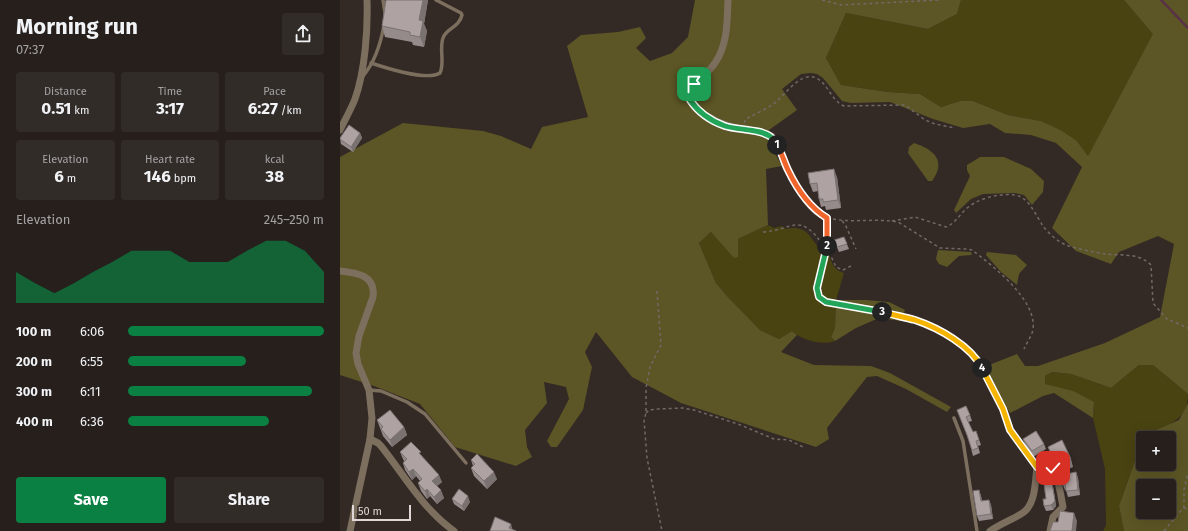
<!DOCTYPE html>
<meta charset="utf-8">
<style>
:root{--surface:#261f1c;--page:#322c29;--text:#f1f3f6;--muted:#a4a2a3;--line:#423d3b;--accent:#0b8043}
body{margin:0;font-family:"Fira Sans",sans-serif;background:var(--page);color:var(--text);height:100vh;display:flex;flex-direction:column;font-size:15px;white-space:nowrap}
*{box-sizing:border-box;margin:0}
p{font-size:13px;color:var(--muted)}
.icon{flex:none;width:22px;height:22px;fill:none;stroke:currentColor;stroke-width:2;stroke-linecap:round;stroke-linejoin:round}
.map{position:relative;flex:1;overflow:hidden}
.side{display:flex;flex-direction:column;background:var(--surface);width:340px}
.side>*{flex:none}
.tools{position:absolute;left:796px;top:431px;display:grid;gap:8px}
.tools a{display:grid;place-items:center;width:40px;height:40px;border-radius:4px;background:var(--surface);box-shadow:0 4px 16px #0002,0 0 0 1px var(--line);font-size:20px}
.scale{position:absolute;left:12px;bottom:10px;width:59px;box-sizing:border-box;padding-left:4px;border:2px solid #dfd8d6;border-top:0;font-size:11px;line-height:14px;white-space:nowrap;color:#dfd8d6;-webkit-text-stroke:3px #332925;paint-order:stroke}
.pin{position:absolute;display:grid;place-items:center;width:34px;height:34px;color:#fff;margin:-17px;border-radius:8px;box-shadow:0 2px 6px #0006}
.km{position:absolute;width:20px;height:20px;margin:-10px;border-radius:50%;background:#222;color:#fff;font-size:11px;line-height:20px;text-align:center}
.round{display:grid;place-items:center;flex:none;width:42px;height:42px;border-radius:4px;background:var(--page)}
.summary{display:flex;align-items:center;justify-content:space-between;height:68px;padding:0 16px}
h1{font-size:22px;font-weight:700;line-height:30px}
.metrics{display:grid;grid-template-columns:repeat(3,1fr);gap:6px;height:68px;padding:4px 16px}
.metrics div{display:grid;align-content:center;border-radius:4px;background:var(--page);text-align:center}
.metrics b{font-size:17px;font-weight:700}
.metrics small{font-size:11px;font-weight:400}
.metrics p{font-size:11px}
.chart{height:112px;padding:8px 16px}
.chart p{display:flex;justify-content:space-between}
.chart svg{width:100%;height:72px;margin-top:4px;fill:var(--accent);opacity:.7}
.action{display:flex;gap:8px;margin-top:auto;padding:8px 16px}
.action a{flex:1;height:46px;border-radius:4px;background:var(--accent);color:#fff;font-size:16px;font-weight:700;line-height:46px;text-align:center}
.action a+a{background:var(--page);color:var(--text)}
ul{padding:0 16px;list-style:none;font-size:13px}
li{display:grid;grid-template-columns:64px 48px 1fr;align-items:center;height:30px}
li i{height:10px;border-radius:5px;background:var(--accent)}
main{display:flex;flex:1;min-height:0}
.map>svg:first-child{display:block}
.green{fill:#494211}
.forest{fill:#5c5525;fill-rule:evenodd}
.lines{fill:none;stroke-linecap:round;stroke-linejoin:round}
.stream{stroke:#593047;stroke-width:2.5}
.path{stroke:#726966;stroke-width:1.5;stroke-dasharray:3 3;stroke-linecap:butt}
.service{stroke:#7d6f5e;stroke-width:3.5}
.minor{stroke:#7d6f5e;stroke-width:7}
.wall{fill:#968b8b}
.shaded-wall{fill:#7a7171}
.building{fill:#afa2a2;stroke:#7a7171}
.split-1-casing{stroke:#fff;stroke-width:8}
.split-2-casing{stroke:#fff;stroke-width:8}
.split-3-casing{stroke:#fff;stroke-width:8}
.split-4-casing{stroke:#fff;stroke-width:8}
.split-5-casing{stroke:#fff;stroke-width:8}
.split-1{stroke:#22a559;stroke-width:5}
.split-2{stroke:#f0652b;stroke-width:5}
.split-3{stroke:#22a559;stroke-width:5}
.split-4{stroke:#f5b400;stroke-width:5}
.split-5{stroke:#f5b400;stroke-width:5}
</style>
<main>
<section class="side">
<div class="summary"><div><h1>Morning run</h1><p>07:37</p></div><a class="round"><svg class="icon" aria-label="share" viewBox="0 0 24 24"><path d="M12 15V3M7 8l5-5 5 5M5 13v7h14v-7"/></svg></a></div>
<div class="metrics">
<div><p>Distance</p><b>0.51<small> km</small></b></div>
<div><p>Time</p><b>3:17</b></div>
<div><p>Pace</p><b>6:27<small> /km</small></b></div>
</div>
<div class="metrics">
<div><p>Elevation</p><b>6<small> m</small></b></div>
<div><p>Heart rate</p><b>146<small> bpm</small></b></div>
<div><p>kcal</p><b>38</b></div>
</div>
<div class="chart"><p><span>Elevation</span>245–250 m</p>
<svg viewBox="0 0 160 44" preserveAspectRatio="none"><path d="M0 44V25L10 32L20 38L30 32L40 25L50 19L60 12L70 12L80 12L90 19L100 19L110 19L120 12L130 6L140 6L150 12L160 25V44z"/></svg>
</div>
<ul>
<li><b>100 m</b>6:06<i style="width:100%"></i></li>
<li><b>200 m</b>6:55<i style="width:60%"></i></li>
<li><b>300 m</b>6:11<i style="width:94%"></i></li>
<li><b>400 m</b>6:36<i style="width:72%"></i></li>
</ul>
<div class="action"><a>Save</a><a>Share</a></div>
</section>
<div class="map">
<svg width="848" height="531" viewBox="0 0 848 531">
<rect width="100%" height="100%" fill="#332925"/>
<!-- green -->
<g class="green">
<polygon points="621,0 784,0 814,34 748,156 737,141 701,121 668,115 633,101 620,101 601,107 580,94 548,92 501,85 486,58 506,13 588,29 617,14"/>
<path d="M428 225 434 228 442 226 446 229C475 222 470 252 488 249 490 260 493 270 504 273L496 300 495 328 491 337 495 341C482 346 462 340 452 331L439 339 420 330 387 296 376 283 359 243 371 232 398 256V239Z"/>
<path d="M799 365H813L848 394C848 422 826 425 804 435L779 506 784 531H763L766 525 765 469 753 418 754 402 705 384V376L712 372 731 374 771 388Z"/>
</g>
<!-- forest -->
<g class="forest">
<polygon points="355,0 621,0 617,14 588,29 506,13 486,58 501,85 548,92 580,94 601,107 620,101 633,101 668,115 701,121 722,131 737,141 748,156 813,34 784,0 848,0 848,394 813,365 799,365 771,388 731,374 712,372 705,376 705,384 733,391 754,402 753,418 714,393 703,396 670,413 644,367 677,354 685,366 698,366 765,343 820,317 834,244 818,236 779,252 771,264 736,251 712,228 742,167 716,143 691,135 665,133 650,124 623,128 593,119 550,102 511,103 502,101 483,78 477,74 471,73 461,74 442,89 457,110 429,130 428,141 442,166 426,169 428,225 398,239 398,257 394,258 371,232 359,243 376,283 387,296 420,330 439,339 452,331 457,335 441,352 474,365 531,366 550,373 611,407 607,412 566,389 537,376 527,377 487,428 489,439 476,447 341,403 292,377 256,332 245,352 252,367 243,410 217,447 211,447 207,441 229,399 226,387 204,382 207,403 185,430 187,447 192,457 176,466 115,447 80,404 34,386 0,375 0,157 63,123 143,131 161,136 191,149 202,127 248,117 227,46 241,35 278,32 300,27 306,38 296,48 310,61 332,53 348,37"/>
<path d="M574 143C586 147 601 154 598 169 597 173 594 178 592 181H588L568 153 569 147Z"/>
<polygon points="640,157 664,157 691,169 704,181 703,192 692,205 684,195 675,193 643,194 631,199 616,213 614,210 630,176 627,170 627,165"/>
<polygon points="598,250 631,252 632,255 619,256 607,267 599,264 596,259"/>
<polygon points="647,252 676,255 687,265 679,274 677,285 661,272 646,255"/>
<polygon points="496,300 526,300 549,302 565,310 561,321 539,318 516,328 495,341 491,337 495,328"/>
<path d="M848 403V531H784L779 506 803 438V464H829V438H803L804 435 839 420ZM803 486H829V512H803Z"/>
</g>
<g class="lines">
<!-- stream -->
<polyline class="stream" points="821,0 848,28"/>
<!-- path -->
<g class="path">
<polyline points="482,0 501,5 599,0"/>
<path d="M404 123 406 119C415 114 427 109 436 102 444 95 456 79 467 77 471 76 475 77 478 79 489 86 491 100 504 106L565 105 585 120 595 124 615 128"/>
<path d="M493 219C515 223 537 218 558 222L600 248 626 249 632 250C653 266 697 300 693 329 692 336 687 342 684 349"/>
<polyline points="502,221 505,224 516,249"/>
<path d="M552 221 575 217 606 227C614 224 618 217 624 211 635 199 658 193 675 195 689 197 696 216 703 226 709 234 717 241 726 245 737 249 754 252 765 254 781 256 798 252 811 265L813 303 827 319 848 328"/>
<path d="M487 225V244L477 288 479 297C490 307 514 306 528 309 561 316 610 328 633 354 641 362 644 373 649 383 656 397 663 410 668 424"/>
<path d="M423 232C454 230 459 211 483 245L487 244"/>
<polyline points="488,240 490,254 496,267 503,270 513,265"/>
<polyline points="317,291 321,345 310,367 306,388 306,413 304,420 307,458 322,531"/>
<polyline points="306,413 309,410 317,409 343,408 354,410 398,424 434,439 449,440 465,448"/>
<polyline points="844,507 848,511"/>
<polyline points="824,531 844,507 844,490 848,473"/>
</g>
<!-- service -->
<g class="service">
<polyline points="43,0 45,13"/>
<path d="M31 63C46 68 87 81 100 73 105 63 99 49 103 38 106 28 119 28 122 15L121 13 96 0"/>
<path d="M23 76C35 62 41 42 44 25"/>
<polyline points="29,390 41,391 67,402 85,414 126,463"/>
<polyline points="614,418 623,441 637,531"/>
<polyline points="670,430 697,467"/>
</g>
<!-- minor -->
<g class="minor">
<path d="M388 0C387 21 388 44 375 63 364 79 353 77 350 100 365 120 387 127 410 131 417 132 425 132 431 136 440 143 443 159 447 169 453 181 466 203 476 211 479 214 484 216 487 218"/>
<path d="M0 130C5 120 11 109 15 99 25 71 28 29 27 0"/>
<path d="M0 271C17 273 36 275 33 297L19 336 16 353 18 364 29 390 32 418 30 439 10 531"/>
<path d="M30 439 38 443 41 446C64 475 83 509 114 531"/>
<path d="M650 531C660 524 671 520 681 514 696 506 695 482 697 467 715 447 721 497 723 507L713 517 710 531"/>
</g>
</g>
<!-- wall -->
<g class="wall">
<polygon points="46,0 88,0 84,24 87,31 84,47 73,45 72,42 45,37 42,26"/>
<polygon points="20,133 22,138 13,152 1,144 0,138"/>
<polygon points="497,177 501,208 486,210 485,206 481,207 479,199 478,191 473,192 470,184"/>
<polygon points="504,237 509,249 499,252 494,240"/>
<polygon points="617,410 630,415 632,421 628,422 633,432 636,431 641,445 638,446 640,453 633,456 628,437"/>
<polygon points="37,420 64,427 67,435 52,447 43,436"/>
<polygon points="683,439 704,444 706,449 693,457 685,444"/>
<polygon points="708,447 731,459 733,467 720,473 711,454"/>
<polygon points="60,452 82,457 102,482 97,486 104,498 97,504 90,496 87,499 81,491 78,483 80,481 76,476 72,480 65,470 63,463 64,461 63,459"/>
<polygon points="131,460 157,479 147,489 134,476 131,468 133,466"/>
<polygon points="736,472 738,478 740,495 728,497 726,490 725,490 723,485"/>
<polygon points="712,481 716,506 713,510 706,511 704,506"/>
<polygon points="639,490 641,496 642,501 649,500 651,505 653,519 639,521 637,516"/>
<polygon points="112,499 130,502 124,511 114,504"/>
</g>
<!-- shaded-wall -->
<g class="shaded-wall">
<polygon points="83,0 88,0 84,24 87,31 84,47 80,37 79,20"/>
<polygon points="20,133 22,138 13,152 11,147"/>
<polygon points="494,169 497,177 501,208 498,200"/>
<polygon points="64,427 67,435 52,447 50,440"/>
<polygon points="73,469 76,476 72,480 69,472"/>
<polygon points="154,472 157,479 147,489 144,481"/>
<polygon points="736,472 738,478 740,495 738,490"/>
<polygon points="99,475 102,482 95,488 92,481"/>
<polygon points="711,476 712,481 716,506 713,510 711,505"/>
<polygon points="87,489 90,496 87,499 85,491"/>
<polygon points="101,490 104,498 97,504 94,497"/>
<polygon points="639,490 641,496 643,506 641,501"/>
<polygon points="128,496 130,502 124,511 122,506"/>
<polygon points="649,500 651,505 653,519 651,514"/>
<polygon points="734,513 737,521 736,531 732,531"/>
<polygon points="171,524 173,531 169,528"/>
</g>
<!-- building -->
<g class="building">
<polygon points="46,0 83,0 79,20 83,21 80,37 70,35 70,32 42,26"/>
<polygon points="9,125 20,133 11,147 0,139 0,138"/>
<polygon points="494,169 498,200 483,202 483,199 479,199 477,183 470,184 468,173"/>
<polygon points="504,237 507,244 497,247 494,240"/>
<polygon points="626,406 630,415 626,417 633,432 636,431 639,440 636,441 638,448 632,450 627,435 617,410"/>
<polygon points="50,410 64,427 50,440 41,429 43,427 37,420"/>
<polygon points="696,431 704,444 692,451 683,439"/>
<polygon points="722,440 731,459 717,465 708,447"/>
<polygon points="71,442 81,452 79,453 99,475 92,481 101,490 94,497 87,489 85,491 78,483 82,479 73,469 69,472 63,463 67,459 60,452"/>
<polygon points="137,454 154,472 144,481 131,468 135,464 131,460"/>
<polygon points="736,472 738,490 726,491 725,484 723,485 721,475"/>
<polygon points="711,476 715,501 711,505 704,506 703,499 706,499 703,477"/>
<polygon points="119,489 128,496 122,506 112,499"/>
<polygon points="639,490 641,501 649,500 651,514 637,516 633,491"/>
<polygon points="720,511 734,513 732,531 710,531 713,522 718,522"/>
<polygon points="155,517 171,524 169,528 176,531 150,531"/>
</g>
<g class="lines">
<!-- split-1 casing -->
<g class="split-1-casing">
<path id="split-1" d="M354 84 350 100C358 112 371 121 385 126 397 130 422 129 431 137 434 139 435 142 437 145"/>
</g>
<!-- split-2 casing -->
<g class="split-2-casing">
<path id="split-2" d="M437 145C442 153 444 162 448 170 457 189 469 207 487 218V246"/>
</g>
<!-- split-3 casing -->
<g class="split-3-casing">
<polyline id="split-3" points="487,246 477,288 479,297 486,302 542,312"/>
</g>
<!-- split-4 casing -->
<g class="split-4-casing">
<path id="split-4" d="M542 312C553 315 564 317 575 320 599 328 631 346 642 368"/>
</g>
<!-- split-5 casing -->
<g class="split-5-casing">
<path id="split-5" d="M642 368 663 409 670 430 697 467C702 461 708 463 713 468"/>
</g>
<!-- split-1 -->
<use href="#split-1" class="split-1"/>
<!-- split-2 -->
<use href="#split-2" class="split-2"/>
<!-- split-3 -->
<use href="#split-3" class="split-3"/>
<!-- split-4 -->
<use href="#split-4" class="split-4"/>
<!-- split-5 -->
<use href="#split-5" class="split-5"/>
</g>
</svg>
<div class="tools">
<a>+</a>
<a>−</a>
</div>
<div class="scale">50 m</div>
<div class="pin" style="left:354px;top:84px;background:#1e9e55"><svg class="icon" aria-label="arrive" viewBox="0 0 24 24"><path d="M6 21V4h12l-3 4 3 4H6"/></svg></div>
<div class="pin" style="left:713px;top:468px;background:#d93025"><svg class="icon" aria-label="check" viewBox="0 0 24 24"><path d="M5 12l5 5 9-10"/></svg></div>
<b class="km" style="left:437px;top:145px">1</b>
<b class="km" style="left:487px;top:246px">2</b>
<b class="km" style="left:542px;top:312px">3</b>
<b class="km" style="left:642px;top:368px">4</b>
</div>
</main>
